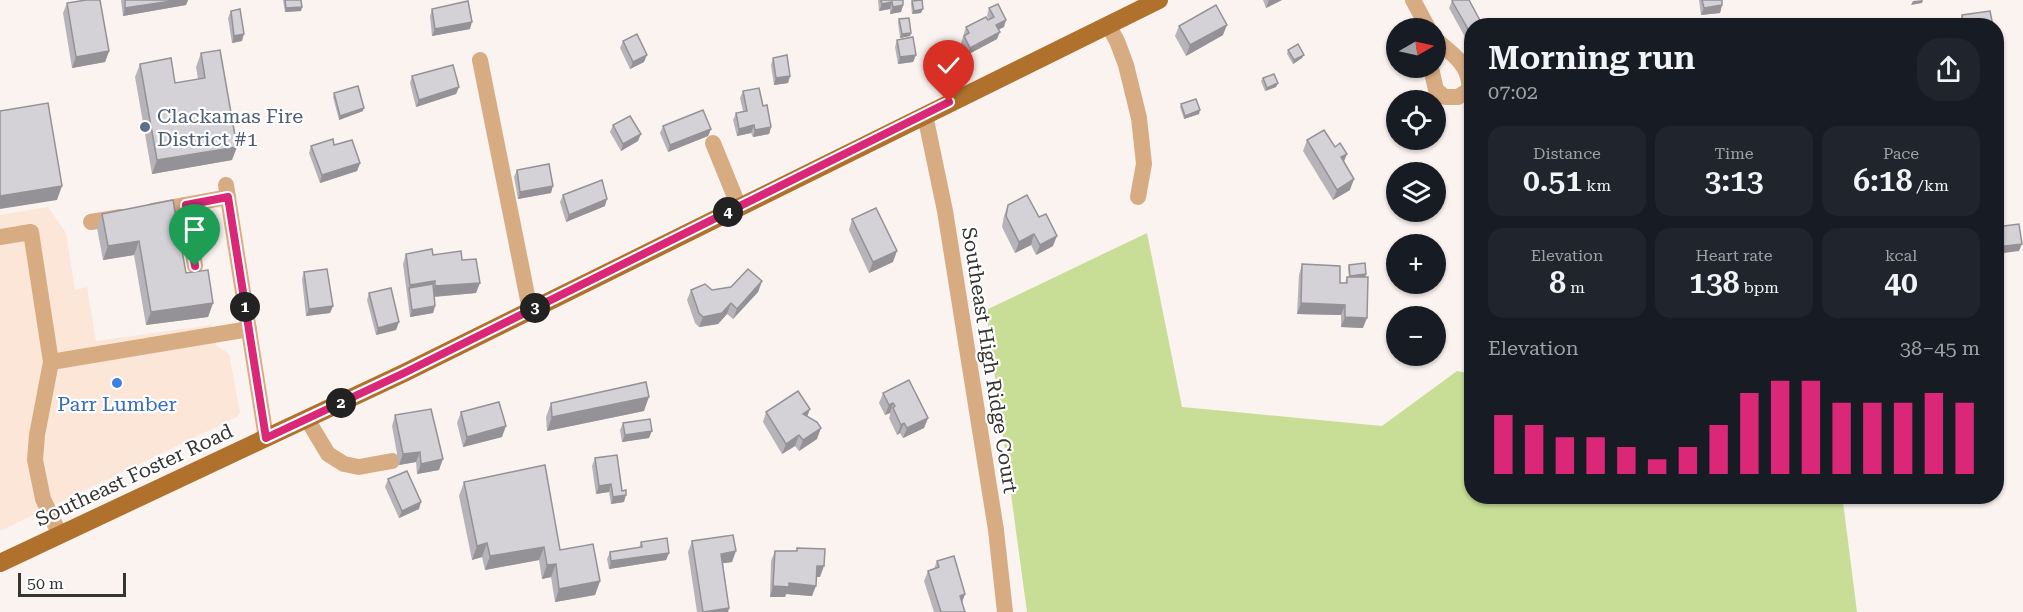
<!DOCTYPE html>
<meta charset="utf-8">
<style>
:root{--surface:#171b24;--page:#20242c;--text:#f1f3f6;--muted:#9ea1a6;--accent:#db2777}
body{margin:0;font-family:"Roboto Serif",serif;background:var(--page);color:var(--text);height:100vh;display:flex;flex-direction:column;font-size:22px;white-space:nowrap}
*{box-sizing:border-box;margin:0}
p{font-size:20px;color:var(--muted)}
.icon{flex:none;width:33px;height:33px;fill:none;stroke:currentColor;stroke-width:2;stroke-linecap:round;stroke-linejoin:round}
.map{position:relative;flex:1;overflow:hidden}
.details{position:absolute;left:1464px;top:18px;width:540px;height:486px;display:flex;flex-direction:column;background:var(--surface);border-radius:24px;box-shadow:0 2px 4px #0004}
.details>*{flex:none}
.needle{width:39px;rotate:81deg}
.buttons{position:absolute;left:1386px;top:18px;display:grid;gap:12px}
.buttons a{display:grid;place-items:center;width:60px;height:60px;border-radius:50%;background:var(--surface);box-shadow:0 2px 4px #0004;font-size:30px}
.scale{position:absolute;left:18px;bottom:15px;width:108px;box-sizing:border-box;padding-left:6px;border:3px solid #363432;border-top:0;font-size:16px;line-height:21px;white-space:nowrap;color:#363432;-webkit-text-stroke:4px #fff;paint-order:stroke}
.pin{position:absolute;display:grid;place-items:center;width:51px;height:51px;color:#fff;margin:-62px -26px;border-radius:50% 50% 50% 0;rotate:-45deg;box-shadow:0 0 6px #0007}
.pin .icon{rotate:45deg}
.km{position:absolute;width:30px;height:30px;margin:-15px;border-radius:50%;background:#222;color:#fff;font-size:16px;line-height:30px;text-align:center}
.round{display:grid;place-items:center;flex:none;width:63px;height:63px;border-radius:24px;background:var(--page)}
.overview{display:flex;align-items:center;justify-content:space-between;height:102px;padding:0 24px}
h1{font-size:33px;font-weight:600;line-height:45px}
.stats{display:grid;grid-template-columns:repeat(3,1fr);gap:9px;height:102px;padding:6px 24px}
.stats div{display:grid;align-content:center;border-radius:15px;background:var(--page);text-align:center}
.stats b{font-size:30px;font-weight:600}
.stats small{font-size:16px;font-weight:400}
.stats p{font-size:16px}
.chart{height:168px;padding:12px 24px}
.chart p{display:flex;justify-content:space-between}
.chart svg{width:100%;height:108px;margin-top:6px;stroke:var(--accent);stroke-width:6}
.map>svg:first-child{display:block}
.industrial{fill:#fbe6d8}
.green{fill:#c8dd95}
.lines{fill:none;stroke-linecap:round;stroke-linejoin:round}
.minor{stroke:#d8ac83;stroke-width:16}
.major{stroke:#b0712d;stroke-width:18}
.wall{fill:#b6b4b9}
.shaded-wall{fill:#949296}
.building{fill:#d4d1d7;stroke:#949296;stroke-width:1.5}
.route-casing{stroke:#fff;stroke-width:12}
.route{stroke:#db2777;stroke-width:8}
.service-dot{fill:#5c6f8a;stroke:#fff;stroke-width:2}
.shop-dot{fill:#3f7fe0;stroke:#fff;stroke-width:2}
.labels{text-anchor:middle;dominant-baseline:central;stroke-width:4.5;stroke-linejoin:round;paint-order:stroke}
.service-label{font-size:20px;fill:#4e5e75;stroke:#fff;text-anchor:start}
.street-label{font-size:20px;fill:#363432;stroke:#fff}
.shop-label{font-size:20px;fill:#366cbe;stroke:#fff}
</style>
<div class="map">
<svg width="2023" height="612" viewBox="0 0 2023 612">
<rect width="100%" height="100%" fill="#faf3f0"/>
<!-- industrial -->
<polygon class="industrial" points="48,207 66,233 75,290 87,287 96,341 212,325 216,345 229,354 240,412 237,417 0,531 0,215"/>
<!-- green -->
<polygon class="green" points="1147,233 1182,407 1382,426 1457,371 1471,374 1472,496 1835,497 1843,502 1857,612 1027,612 986,310"/>
<g class="lines">
<!-- minor -->
<g class="minor">
<polyline points="1413,0 1428,28"/>
<polyline points="1108,25 1117,41 1126,65 1139,118 1144,164 1138,197"/>
<polyline points="480,60 530,310"/>
<path d="M1431 68 1436 90 1445 97H1458L1469 90C1472 67 1452 53 1436 40"/>
<polyline points="925,115 945,211 996,530 1005,612"/>
<polyline points="713,143 739,207"/>
<polyline points="226,185 266,438"/>
<polyline points="185,205 195,266"/>
<polyline points="152,211 228,197"/>
<polyline points="91,222 121,217"/>
<polyline points="0,237 31,232 51,362 37,435 35,460 43,499 60,535"/>
<polyline points="51,362 249,329"/>
<polyline points="307,419 328,454 344,464 359,467 392,461"/>
</g>
<!-- major -->
<polyline class="major" points="0,563 404,373 1159,0"/>
</g>
<!-- wall -->
<g class="wall">
<polygon points="121,0 188,0 186,5 123,16"/>
<polygon points="283,0 301,0 302,7 301,11 285,12"/>
<polygon points="878,0 903,0 903,5 901,12 890,14 890,9 879,11"/>
<polygon points="1263,0 1282,0 1266,8"/>
<polygon points="1699,0 1722,0 1722,5 1720,13 1701,15"/>
<polygon points="912,1 921,13 912,14 911,4"/>
<polygon points="1452,1 1472,26 1472,46 1470,46 1449,8"/>
<polygon points="67,3 109,51 105,62 72,68 63,13"/>
<polygon points="989,8 1004,27 998,30 997,39 967,55 961,43 966,27 989,19 987,16"/>
<polygon points="432,9 470,29 432,36 430,16"/>
<polygon points="231,11 242,41 232,43 228,18"/>
<polygon points="1962,15 1993,26 1958,26"/>
<polygon points="899,19 911,33 910,36 900,38 898,22"/>
<polygon points="1179,26 1223,35 1186,56 1175,36"/>
<polygon points="897,40 916,55 913,62 898,64 895,47"/>
<polygon points="623,41 644,62 630,69 620,48"/>
<polygon points="1288,50 1302,58 1293,64 1287,54"/>
<polygon points="201,53 232,160 152,174 135,77 140,64 175,83 198,79 196,67"/>
<polygon points="773,58 790,76 788,83 774,85 771,65"/>
<polygon points="412,76 459,87 456,94 416,107 410,83"/>
<polygon points="1263,78 1276,87 1265,91 1261,81"/>
<polygon points="743,91 763,106 771,127 769,134 753,137 751,133 737,136 733,120 736,113 743,111 740,98"/>
<polygon points="334,93 363,111 339,120 333,97"/>
<polygon points="1181,104 1199,114 1184,119 1180,107"/>
<polygon points="613,125 638,141 621,151 610,132"/>
<polygon points="663,126 711,129 708,136 668,152 660,133"/>
<polygon points="1307,140 1335,147 1344,162 1350,190 1333,200 1303,151"/>
<polygon points="334,145 360,163 357,171 320,183 309,153 311,146"/>
<polygon points="517,170 551,193 518,199 514,177"/>
<polygon points="563,195 605,206 566,222 560,202"/>
<polygon points="1008,205 1039,217 1053,246 1036,255 1031,245 1015,253 1002,227 1004,216"/>
<polygon points="102,214 186,273 213,303 208,317 146,325 134,255 103,260 97,228"/>
<polygon points="852,219 893,262 869,273 849,230"/>
<polygon points="406,254 433,255 462,260 476,293 434,297 435,306 433,313 410,317 403,264"/>
<polygon points="1302,264 1340,283 1345,283 1347,277 1349,277 1348,268 1349,265 1366,274 1365,277 1363,328 1341,327 1341,315 1297,314 1299,275"/>
<polygon points="304,272 333,306 330,313 306,316 302,279"/>
<polygon points="762,281 758,292 733,319 727,314 718,324 699,327 695,323 687,300 691,290 712,290"/>
<polygon points="369,293 396,330 376,335 367,300"/>
<polygon points="883,393 928,418 924,428 903,438 900,433 897,435 889,418 890,415 890,413 885,415 879,403"/>
<polygon points="551,403 644,411 547,431 546,417"/>
<polygon points="461,412 502,437 463,447 457,423"/>
<polygon points="766,412 808,417 817,439 799,451 795,446 782,454 763,422"/>
<polygon points="395,415 439,470 417,474 416,462 399,465 392,426"/>
<polygon points="623,423 649,438 622,442 620,430"/>
<polygon points="595,458 622,491 624,502 611,504 609,492 596,494 592,466"/>
<polygon points="388,479 419,509 399,518 385,487"/>
<polygon points="464,482 560,550 600,581 595,595 555,602 551,577 542,579 539,560 485,570 482,557 472,560 459,496"/>
<polygon points="692,541 732,562 723,563 729,608 728,612 697,612 688,552"/>
<polygon points="641,542 669,553 666,560 609,569 607,559 610,552 639,548"/>
<polygon points="797,548 820,577 816,577 812,596 786,594 785,597 770,597 771,561 775,551 796,551"/>
<polygon points="937,561 965,594 962,602 965,612 934,612 924,581 928,571 934,569"/>
</g>
<!-- shaded-wall -->
<g class="shaded-wall">
<polygon points="178,0 188,0 186,5 123,16 125,8"/>
<polygon points="1269,0 1282,0 1266,8"/>
<polygon points="1923,0 1922,3 1911,5 1913,1"/>
<polygon points="892,2 890,9 879,11 882,4"/>
<polygon points="903,5 901,12 890,14 893,7"/>
<polygon points="1722,5 1720,13 1701,15 1704,8"/>
<polygon points="302,7 301,11 285,12 286,8"/>
<polygon points="923,9 921,13 912,14 914,11"/>
<polygon points="1006,20 1004,27 993,32 996,25"/>
<polygon points="472,22 470,29 432,36 435,29"/>
<polygon points="1227,25 1223,35 1186,56 1190,45"/>
<polygon points="1000,32 997,39 967,55 970,48"/>
<polygon points="911,33 910,36 900,38 902,34"/>
<polygon points="244,34 242,41 232,43 234,36"/>
<polygon points="109,51 105,62 72,68 76,57"/>
<polygon points="647,55 644,62 630,69 633,62"/>
<polygon points="916,55 913,62 898,64 900,57"/>
<polygon points="1304,55 1302,58 1293,64 1294,60"/>
<polygon points="790,76 788,83 774,85 776,78"/>
<polygon points="1278,83 1276,87 1265,91 1267,88"/>
<polygon points="459,87 456,94 416,107 419,100"/>
<polygon points="364,108 363,111 339,120 340,116"/>
<polygon points="1200,110 1199,114 1184,119 1185,116"/>
<polygon points="754,125 751,133 737,136 739,129"/>
<polygon points="771,127 769,134 753,137 755,130"/>
<polygon points="711,129 708,136 668,152 670,145"/>
<polygon points="641,134 638,141 621,151 623,144"/>
<polygon points="237,147 232,160 152,174 157,160"/>
<polygon points="1347,154 1343,164 1341,157"/>
<polygon points="360,163 357,171 320,183 322,175"/>
<polygon points="1354,179 1350,190 1333,200 1337,190"/>
<polygon points="62,186 57,200 0,209 0,196"/>
<polygon points="553,186 551,193 518,199 520,192"/>
<polygon points="607,199 605,206 566,222 569,215"/>
<polygon points="1034,234 1031,245 1015,253 1019,242"/>
<polygon points="1057,236 1053,246 1036,255 1040,245"/>
<polygon points="139,241 134,255 103,260 108,246"/>
<polygon points="2022,244 2019,251 1996,254 1996,247"/>
<polygon points="897,251 893,262 869,273 873,262"/>
<polygon points="1366,274 1365,278 1349,279 1350,276"/>
<polygon points="435,281 431,291 409,288 410,285"/>
<polygon points="762,281 758,292 733,319 737,309"/>
<polygon points="480,283 476,293 431,297 435,286"/>
<polygon points="213,303 208,317 146,325 151,312"/>
<polygon points="731,303 727,314 718,324 699,327 703,317"/>
<polygon points="1301,303 1345,305 1341,315 1297,314"/>
<polygon points="333,306 330,313 306,316 309,309"/>
<polygon points="435,306 433,313 410,317 412,310"/>
<polygon points="1345,317 1367,318 1363,328 1341,327"/>
<polygon points="399,322 396,330 376,335 378,328"/>
<polygon points="649,397 644,411 547,431 552,417"/>
<polygon points="893,403 890,413 885,415 889,405"/>
<polygon points="810,409 806,420 803,414"/>
<polygon points="928,418 924,428 903,438 907,428"/>
<polygon points="904,423 900,433 897,435 901,425"/>
<polygon points="506,426 502,437 463,447 467,437"/>
<polygon points="821,428 817,439 799,451 803,440"/>
<polygon points="652,431 649,438 622,442 625,435"/>
<polygon points="799,435 795,446 782,454 786,444"/>
<polygon points="420,452 416,462 399,465 403,454"/>
<polygon points="443,459 439,470 417,474 421,464"/>
<polygon points="611,484 609,492 596,494 599,486"/>
<polygon points="626,495 624,502 611,504 613,497"/>
<polygon points="421,502 419,509 399,518 402,511"/>
<polygon points="487,543 482,557 472,560 477,546"/>
<polygon points="544,547 539,560 485,570 490,556"/>
<polygon points="736,551 732,562 717,564 721,554"/>
<polygon points="669,553 666,560 609,569 611,561"/>
<polygon points="556,564 551,577 542,579 547,565"/>
<polygon points="817,566 824,566 820,577 813,577"/>
<polygon points="600,581 595,595 555,602 559,589"/>
<polygon points="789,583 816,586 812,596 786,594 785,597 770,597 773,586"/>
<polygon points="965,594 961,605 960,596"/>
<polygon points="729,608 728,612 706,612"/>
</g>
<!-- building -->
<g class="building">
<polygon points="86,0 100,0 109,51 76,57 67,3"/>
<polygon points="125,0 178,0 125,8"/>
<polygon points="285,0 301,0 302,7 286,8"/>
<polygon points="881,0 903,0 903,5 893,7 892,2 882,4"/>
<polygon points="922,0 923,9 914,11 912,1"/>
<polygon points="1453,0 1469,0 1483,26 1472,26 1472,36 1452,1"/>
<polygon points="1702,0 1722,0 1722,5 1704,8"/>
<polygon points="468,1 472,22 435,29 432,9"/>
<polygon points="998,4 1006,20 996,25 1000,32 970,48 964,36 969,33 966,27 986,17 988,20 994,17 989,8"/>
<polygon points="1216,5 1227,25 1190,45 1179,26"/>
<polygon points="240,9 244,34 234,36 231,11"/>
<polygon points="1990,11 1993,26 1964,26 1962,15"/>
<polygon points="909,18 911,33 902,34 899,19"/>
<polygon points="637,34 647,55 633,62 623,41"/>
<polygon points="913,37 916,55 900,57 897,40"/>
<polygon points="1298,44 1304,55 1294,60 1288,50"/>
<polygon points="220,50 237,147 157,160 140,64 171,58 175,83 205,78 201,53"/>
<polygon points="787,55 790,76 776,78 773,58"/>
<polygon points="453,65 459,87 419,100 412,76"/>
<polygon points="1274,74 1278,83 1267,88 1263,78"/>
<polygon points="358,86 364,108 340,116 334,93"/>
<polygon points="759,88 763,106 767,105 771,127 755,130 754,125 739,129 736,113 747,111 743,91"/>
<polygon points="1196,99 1200,110 1185,116 1181,104"/>
<polygon points="48,103 62,186 0,196 0,111"/>
<polygon points="703,110 711,129 670,145 663,126"/>
<polygon points="630,116 641,134 623,144 613,125"/>
<polygon points="1324,130 1335,147 1340,143 1347,154 1341,157 1354,179 1337,190 1307,140"/>
<polygon points="333,139 334,145 352,140 360,163 322,175 311,146"/>
<polygon points="549,164 553,186 520,192 517,170"/>
<polygon points="602,180 607,199 569,215 563,195"/>
<polygon points="1027,195 1039,217 1046,214 1057,236 1040,245 1034,234 1019,242 1006,216 1008,205"/>
<polygon points="173,200 186,273 208,270 213,303 151,312 139,241 108,246 102,214"/>
<polygon points="876,208 897,251 873,262 852,219"/>
<polygon points="2019,224 2022,244 1996,247 1996,227"/>
<polygon points="432,249 433,255 461,251 462,260 476,259 480,283 435,286 435,281 410,285 406,254"/>
<polygon points="1365,263 1366,274 1350,276 1349,265"/>
<polygon points="1302,264 1340,266 1340,283 1347,283 1347,277 1368,277 1367,318 1345,317 1345,305 1301,303"/>
<polygon points="327,269 333,306 309,309 304,272"/>
<polygon points="748,269 762,281 737,309 731,303 722,313 703,317 699,313 691,290 705,284 712,290 731,287"/>
<polygon points="433,284 435,306 412,310 409,288"/>
<polygon points="391,288 399,322 378,328 369,293"/>
<polygon points="909,380 928,418 907,428 904,423 901,425 893,408 895,406 893,403 889,405 883,393"/>
<polygon points="646,382 649,397 552,417 551,403"/>
<polygon points="798,391 810,409 803,414 817,422 821,428 803,440 799,435 786,444 766,412"/>
<polygon points="499,402 506,426 467,437 461,412"/>
<polygon points="431,409 443,459 421,464 420,452 403,454 395,415"/>
<polygon points="650,419 652,431 625,435 623,423"/>
<polygon points="617,455 622,491 626,490 626,495 613,497 611,484 599,486 595,458"/>
<polygon points="545,465 560,550 593,544 600,581 559,589 556,564 547,565 544,547 490,556 487,543 477,546 464,482"/>
<polygon points="407,471 421,502 402,511 388,479"/>
<polygon points="733,535 736,551 721,554 729,608 703,612 692,541"/>
<polygon points="667,538 669,553 611,561 610,552 642,547 641,542"/>
<polygon points="797,548 825,549 824,566 817,566 816,586 789,583 789,587 773,586 775,551 797,551"/>
<polygon points="954,556 965,594 960,596 965,612 941,612 928,571 939,567 937,561"/>
</g>
<g class="lines">
<!-- route casing -->
<g class="route-casing">
<polyline id="route" points="195,266 186,205 228,197 266,438 404,373 949,102"/>
</g>
<!-- route -->
<use href="#route" class="route"/>
</g>
<!-- markers -->
<circle class="service-dot" cx="145" cy="127" r="6"/>
<circle class="shop-dot" cx="117" cy="383" r="6"/>
<g class="labels">
<!-- service labels -->
<g class="service-label">
<text x="157" y="116">Clackamas Fire<tspan x="157" dy="23">District #1</tspan></text>
</g>
<!-- street labels -->
<g class="street-label">
<text transform="translate(990 360) rotate(81)">Southeast High Ridge Court</text>
<text transform="translate(134 475) rotate(-25)">Southeast Foster Road</text>
</g>
<!-- shop labels -->
<g class="shop-label">
<text x="117" y="404">Parr Lumber</text>
</g>
</g>
</svg>
<div class="buttons">
<a><svg class="needle" viewBox="-14 -14 28 28"><path d="M0-13l5 13h-10z" fill="#e53935"/><path d="M0 13l5-13h-10z" fill="#9ea1a6"/></svg></a>
<a><svg class="icon" aria-label="locate" viewBox="0 0 24 24"><circle cx="12" cy="12" r="6"/><path d="M12 2v4M12 18v4M2 12h4M18 12h4"/></svg></a>
<a><svg class="icon" aria-label="layers" viewBox="0 0 24 24"><path d="M12 4l9 5-9 5-9-5zM3 14l9 5 9-5"/></svg></a>
<a>+</a>
<a>−</a>
</div>
<div class="scale">50 m</div>
<div class="pin" style="left:195px;top:266px;background:#1e9e55"><svg class="icon" aria-label="arrive" viewBox="0 0 24 24"><path d="M6 21V4h12l-3 4 3 4H6"/></svg></div>
<div class="pin" style="left:949px;top:102px;background:#d93025"><svg class="icon" aria-label="check" viewBox="0 0 24 24"><path d="M5 12l5 5 9-10"/></svg></div>
<b class="km" style="left:245px;top:307px">1</b>
<b class="km" style="left:341px;top:403px">2</b>
<b class="km" style="left:535px;top:308px">3</b>
<b class="km" style="left:728px;top:212px">4</b>
<section class="details">
<div class="overview"><div><h1>Morning run</h1><p>07:02</p></div><a class="round"><svg class="icon" aria-label="share" viewBox="0 0 24 24"><path d="M12 15V3M7 8l5-5 5 5M5 13v7h14v-7"/></svg></a></div>
<div class="stats">
<div><p>Distance</p><b>0.51<small> km</small></b></div>
<div><p>Time</p><b>3:13</b></div>
<div><p>Pace</p><b>6:18<small> /km</small></b></div>
</div>
<div class="stats">
<div><p>Elevation</p><b>8<small> m</small></b></div>
<div><p>Heart rate</p><b>138<small> bpm</small></b></div>
<div><p>kcal</p><b>40</b></div>
</div>
<div class="chart"><p><span>Elevation</span>38–45 m</p>
<svg viewBox="0 0 160 44" preserveAspectRatio="none"><path d="M5 44V20M15 44V24M25 44V29M35 44V29M45 44V33M55 44V38M65 44V33M75 44V24M85 44V11M95 44V6M105 44V6M115 44V15M125 44V15M135 44V15M145 44V11M155 44V15"/></svg>
</div>
</section>
</div>
